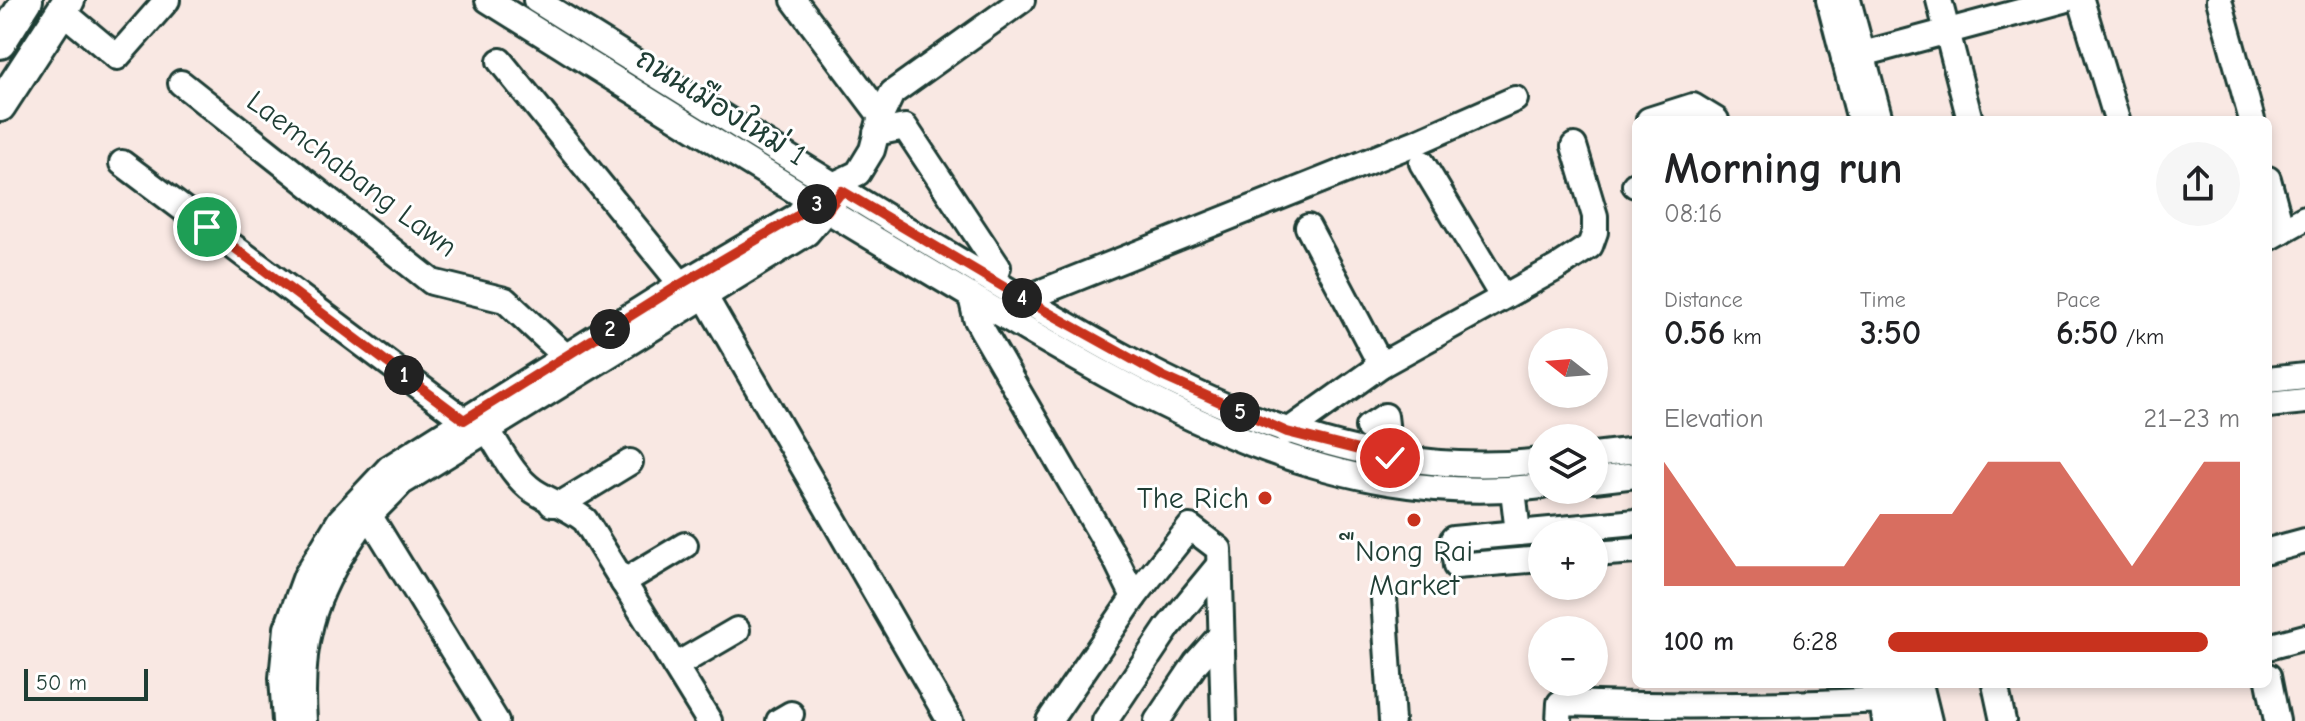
<!DOCTYPE html>
<meta charset="utf-8">
<style>
:root{--surface:#fff;--page:#f6f6f6;--text:#202124;--muted:#757577;--accent:#c8321e}
body{margin:0;font-family:"Comic Neue","Playpen Sans Thai",sans-serif;background:var(--page);color:var(--text);height:100vh;display:flex;flex-direction:column;font-size:30px;white-space:nowrap}
*{box-sizing:border-box;margin:0}
p{font-size:26px;color:var(--muted)}
.icon{flex:none;width:44px;height:44px;fill:none;stroke:currentColor;stroke-width:2;stroke-linecap:round;stroke-linejoin:round}
.map{position:relative;flex:1;overflow:hidden}
.drawer{position:absolute;left:1632px;top:116px;width:640px;height:572px;display:flex;flex-direction:column;background:var(--surface);border-radius:12px;box-shadow:0 4px 12px #0003}
.drawer>*{flex:none}
.needle{width:52px;rotate:287deg}
.buttons{position:absolute;left:1528px;top:328px;display:grid;gap:16px}
.buttons a{display:grid;place-items:center;width:80px;height:80px;border-radius:50%;background:var(--surface);box-shadow:0 4px 12px #0003;font-size:40px}
.scale{position:absolute;left:24px;bottom:20px;width:124px;box-sizing:border-box;padding-left:8px;border:4px solid #1f3d34;border-top:0;font-size:22px;line-height:28px;white-space:nowrap;color:#1f3d34;-webkit-text-stroke:6px #fff;paint-order:stroke}
.pin{position:absolute;display:grid;place-items:center;width:68px;height:68px;color:#fff;margin:-34px;border:4px solid #fff;border-radius:50%;box-shadow:0 2px 8px #0007}
.km{position:absolute;width:40px;height:40px;margin:-20px;border-radius:50%;background:#222;color:#fff;font-size:22px;line-height:40px;text-align:center}
.round{display:grid;place-items:center;flex:none;width:84px;height:84px;border-radius:42px;background:var(--page)}
.headline{display:flex;align-items:center;justify-content:space-between;height:136px;padding:0 32px}
h1{font-size:44px;font-weight:700;line-height:60px}
.metrics{display:grid;grid-template-columns:repeat(3,1fr);gap:12px;height:136px;padding:8px 32px}
.metrics div{display:grid;align-content:center}
.metrics b{font-size:34px;font-weight:700}
.metrics small{font-size:22px;font-weight:400}
.metrics p{font-size:22px}
.chart{height:224px;padding:16px 32px}
.chart p{display:flex;justify-content:space-between}
.chart svg{width:100%;height:144px;margin-top:8px;fill:var(--accent);opacity:.7}
ul{padding:0 32px;list-style:none;font-size:26px}
li{display:grid;grid-template-columns:128px 96px 1fr;align-items:center;height:60px}
li i{height:20px;border-radius:10px;background:var(--accent)}
.map>svg:first-child{display:block}
.lines{fill:none;stroke-linecap:round;stroke-linejoin:round}
.minor-casing{stroke:#1f3d34;stroke-width:30}
.major-casing{stroke:#1f3d34;stroke-width:36}
.minor{stroke:#fff;stroke-width:24}
.major{stroke:#fff;stroke-width:30}
.route-casing{stroke:#fff;stroke-width:16}
.route{stroke:#c8321e;stroke-width:10}
.poi-dot{fill:#c8321e;stroke:#fff;stroke-width:3}
.labels{text-anchor:middle;dominant-baseline:central;stroke-width:6;stroke-linejoin:round;paint-order:stroke}
.street-label{font-size:30px;fill:#1f3d34;stroke:#fff}
.poi-label{font-size:30px;fill:#1f3d34;stroke:#fff;text-anchor:end}
</style>
<div class="map">
<svg width="2305" height="721" viewBox="0 0 2305 721">
<rect width="100%" height="100%" fill="#f9e8e3"/>
<filter id="ink" filterUnits="userSpaceOnUse"><feTurbulence type="fractalNoise" baseFrequency=".0125" numOctaves="2"/><feDisplacementMap in="SourceGraphic" scale="16" xChannelSelector="R" yChannelSelector="G"/><feConvolveMatrix kernelMatrix="1 2 1 2 8 2 1 2 1" color-interpolation-filters="sRGB"/></filter>
<g filter="url(#ink)">
<g class="lines">
<!-- minor casing -->
<g class="minor-casing">
<g id="minor">
<path d="M488 0C634 91 779 183 927 270 1115 381 1312 514 1542 486"/>
<path d="M536 0C668 82 799 165 933 245 1119 356 1315 488 1542 461"/>
<polyline points="794,0 881,116"/>
<polyline points="1829,0 1860,120"/>
<polyline points="1848,0 1880,120"/>
<polyline points="1939,0 1970,120"/>
<polyline points="2081,0 2117,120"/>
<polyline points="2219,0 2252,120"/>
<polyline points="62,11 117,57 167,0"/>
<polyline points="1844,59 2064,0"/>
<polyline points="500,61 681,284"/>
<polyline points="181,83 432,282 505,300 577,367"/>
<polyline points="1649,120 1693,106 1716,120"/>
<polyline points="876,133 905,127 998,267 993,281"/>
<polyline points="122,163 464,420"/>
<polyline points="1422,163 1502,296"/>
<polyline points="2268,179 2282,231"/>
<polyline points="833,185 858,173 872,150 881,116 892,93 1022,0"/>
<polyline points="1635,185 1636,185"/>
<polyline points="1308,227 1381,365"/>
<polyline points="2269,238 2305,218"/>
<polyline points="704,295 950,721"/>
<polyline points="971,296 976,318 983,331 1116,560 1134,597"/>
<polyline points="1024,299 1417,142 1515,99"/>
<polyline points="2268,380 2305,376"/>
<polyline points="2268,405 2305,401"/>
<polyline points="1368,427 1385,416 1390,458"/>
<path d="M487 429C500 449 514 478 534 491 552 503 566 505 585 520L709 721"/>
<polyline points="1287,432 1381,365 1556,268 1590,246 1595,232 1595,216 1574,146"/>
<polyline points="1594,455 1636,450"/>
<polyline points="1594,480 1636,475"/>
<polyline points="1513,490 1518,533 1453,539 1456,566 1542,559"/>
<polyline points="552,504 561,504 630,462"/>
<polyline points="363,505 496,721"/>
<polyline points="1518,533 1636,522"/>
<polyline points="2268,551 2305,541"/>
<polyline points="1594,554 1636,551"/>
<polyline points="623,582 685,545"/>
<polyline points="1384,598 1392,721"/>
<polyline points="2268,647 2305,637"/>
<polyline points="675,666 737,630"/>
<polyline points="2268,676 2277,721"/>
<polyline points="1898,684 1907,721"/>
<polyline points="1920,684 1929,721"/>
<polyline points="1995,684 2003,721"/>
<polyline points="285,721 282,678 287,628 306,576 340,520 389,468 681,284 797,216 819,187"/>
<path d="M304 721C299 645 311 597 355 534 367 515 386 500 401 483L807 233 836 199"/>
<polyline points="779,721 791,714"/>
<polyline points="1049,721 1134,597 1190,527 1219,549 1224,721"/>
<polyline points="1105,721 1168,627 1219,565"/>
<polyline points="1157,721 1196,663 1221,635"/>
<path d="M1559 721 1560 703C1668 707 1774 706 1882 700L1885 721"/>
</g>
</g>
<!-- major casing -->
<g class="major-casing">
<g id="major">
<polyline points="0,43 27,0"/>
<polyline points="0,106 69,0"/>
</g>
</g>
<!-- minor -->
<use href="#minor" class="minor"/>
<!-- major -->
<use href="#major" class="major"/>
</g>
</g>
<g class="lines" filter="url(#ink)">
<!-- route casing -->
<g class="route-casing">
<polyline id="route" points="207,227 464,420 681,284 797,216 810,201 827,211 842,191 1024,299 1164,377 1287,432 1390,458"/>
</g>
<!-- route -->
<use href="#route" class="route"/>
</g>
<!-- markers -->
<g class="poi-dot">
<circle cx="1265" cy="498" r="8"/>
<circle cx="1414" cy="520" r="8"/>
</g>
<g class="labels">
<!-- street labels -->
<g class="street-label">
<text transform="translate(721 107) rotate(32)">ถนนเมืองใหม่ 1</text>
<text transform="translate(352 174) rotate(37)">Laemchabang Lawn</text>
</g>
<!-- poi labels -->
<g class="poi-label">
<text x="1249" y="498">The Rich</text>
<text x="1414" y="551" text-anchor="middle">ืNong Rai<tspan x="1414" dy="34">Market</tspan></text>
</g>
</g>
</svg>
<div class="buttons">
<a><svg class="needle" viewBox="-14 -14 28 28"><path d="M0-13l5 13h-10z" fill="#e53935"/><path d="M0 13l5-13h-10z" fill="#757577"/></svg></a>
<a><svg class="icon" aria-label="layers" viewBox="0 0 24 24"><path d="M12 4l9 5-9 5-9-5zM3 14l9 5 9-5"/></svg></a>
<a>+</a>
<a>−</a>
</div>
<div class="scale">50 m</div>
<div class="pin" style="left:207px;top:227px;background:#1e9e55"><svg class="icon" aria-label="arrive" viewBox="0 0 24 24"><path d="M6 21V4h12l-3 4 3 4H6"/></svg></div>
<div class="pin" style="left:1390px;top:458px;background:#d93025"><svg class="icon" aria-label="check" viewBox="0 0 24 24"><path d="M5 12l5 5 9-10"/></svg></div>
<b class="km" style="left:404px;top:375px">1</b>
<b class="km" style="left:610px;top:329px">2</b>
<b class="km" style="left:817px;top:204px">3</b>
<b class="km" style="left:1022px;top:298px">4</b>
<b class="km" style="left:1240px;top:412px">5</b>
<section class="drawer">
<div class="headline"><div><h1>Morning run</h1><p>08:16</p></div><a class="round"><svg class="icon" aria-label="share" viewBox="0 0 24 24"><path d="M12 15V3M7 8l5-5 5 5M5 13v7h14v-7"/></svg></a></div>
<div class="metrics">
<div><p>Distance</p><b>0.56<small> km</small></b></div>
<div><p>Time</p><b>3:50</b></div>
<div><p>Pace</p><b>6:50<small> /km</small></b></div>
</div>
<div class="chart"><p><span>Elevation</span>21–23 m</p>
<svg viewBox="0 0 160 44" preserveAspectRatio="none"><path d="M0 44V6L10 22L20 38L30 38L40 38L50 38L60 22L70 22L80 22L90 6L100 6L110 6L120 22L130 38L140 22L150 6L160 6V44z"/></svg>
</div>
<ul>
<li><b>100 m</b>6:28<i style="width:91%"></i></li>
</ul>
</section>
</div>
